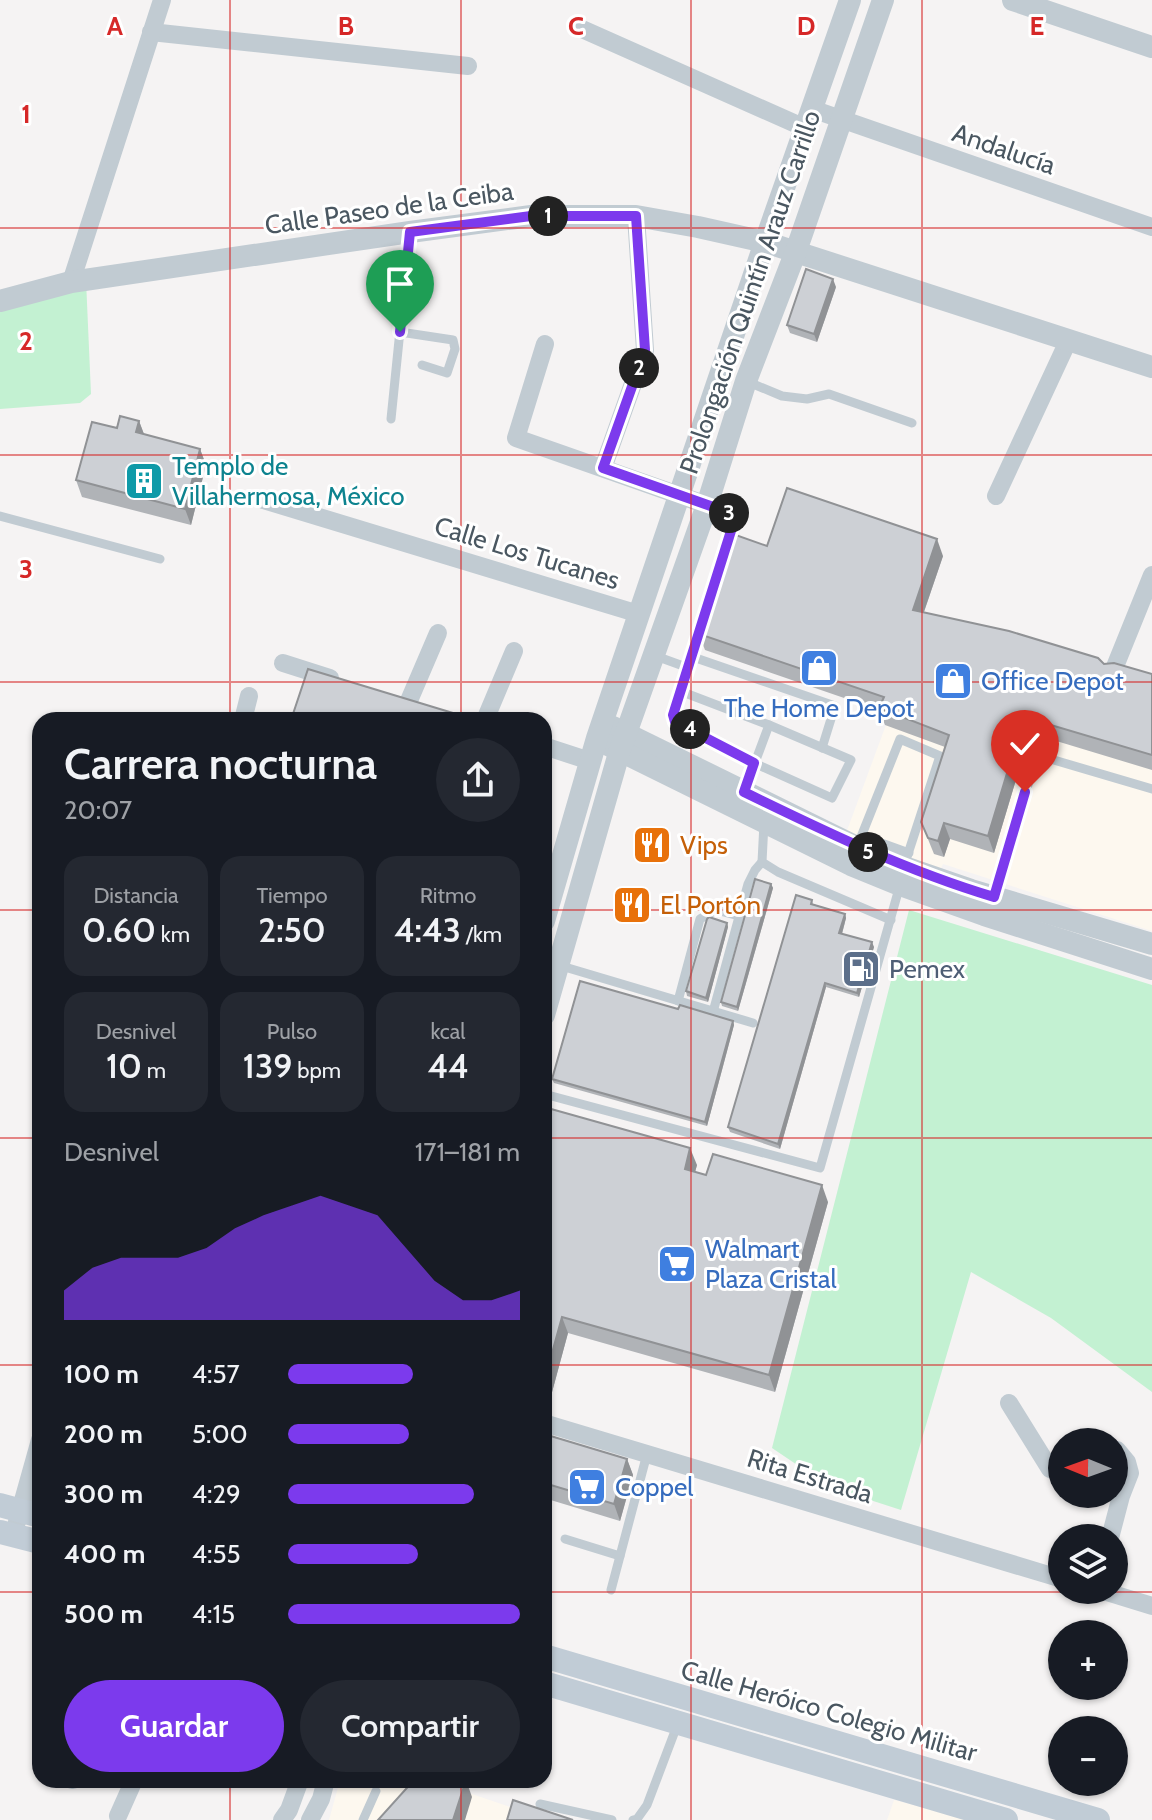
<!DOCTYPE html>
<html lang="es">
<meta charset="utf-8">
<style>
:root{--surface:#171b24;--page:#242831;--text:#f1f3f6;--muted:#9ea1a6;--accent:#7c3aed}
body{margin:0;font-family:Cabin,sans-serif;background:var(--page);color:var(--text);height:100vh;display:flex;flex-direction:column;font-size:30px;white-space:nowrap}
*{box-sizing:border-box;margin:0}
p{font-size:26px;color:var(--muted)}
.icon{flex:none;width:44px;height:44px;fill:none;stroke:currentColor;stroke-width:2;stroke-linecap:round;stroke-linejoin:round}
.map{position:relative;flex:1;overflow:hidden}
.details{position:absolute;left:32px;top:712px;width:520px;height:1076px;display:flex;flex-direction:column;background:var(--surface);border-radius:24px;box-shadow:0 2px 6px #0004}
.details>*{flex:none}
.needle{width:52px;rotate:271deg}
.buttons{position:absolute;left:1048px;top:1428px;display:grid;gap:16px}
.buttons a{display:grid;place-items:center;width:80px;height:80px;border-radius:50%;background:var(--surface);box-shadow:0 2px 6px #0004;font-size:40px}
.pin{position:absolute;display:grid;place-items:center;width:68px;height:68px;color:#fff;margin:-82px -34px;border-radius:50% 50% 50% 0;rotate:-45deg;box-shadow:0 0 8px #0007}
.pin .icon{rotate:45deg}
.km{position:absolute;width:40px;height:40px;margin:-20px;border-radius:50%;background:#222;color:#fff;font-size:22px;line-height:40px;text-align:center}
.round{display:grid;place-items:center;flex:none;width:84px;height:84px;border-radius:42px;background:var(--page)}
.overview{display:flex;align-items:center;justify-content:space-between;height:136px;padding:0 32px}
h1{font-size:44px;font-weight:600;line-height:60px}
.stats{display:grid;grid-template-columns:repeat(3,1fr);gap:12px;height:136px;padding:8px 32px}
.stats div{display:grid;align-content:center;border-radius:20px;background:var(--page);text-align:center}
.stats b{font-size:34px;font-weight:600}
.stats small{font-size:22px;font-weight:400}
.stats p{font-size:22px}
.chart{height:224px;padding:16px 32px}
.chart p{display:flex;justify-content:space-between}
.chart svg{width:100%;height:144px;margin-top:8px;fill:var(--accent);opacity:.7}
.button{display:flex;gap:16px;margin-top:auto;padding:16px 32px}
.button a{flex:1;height:92px;border-radius:48px;background:var(--accent);color:#fff;font-size:32px;font-weight:600;line-height:92px;text-align:center}
.button a+a{background:var(--page);color:var(--text)}
ul{padding:0 32px;list-style:none;font-size:26px}
li{display:grid;grid-template-columns:128px 96px 1fr;align-items:center;height:60px}
li i{height:20px;border-radius:10px;background:var(--accent)}
.map>svg:first-child{display:block}
.commercial{fill:#fdf8ef}
.green{fill:#c3f1d2}
.lines{fill:none;stroke-linecap:round;stroke-linejoin:round}
.service{stroke:#c1cbd2;stroke-width:9}
.minor{stroke:#c1cbd2;stroke-width:18}
.tertiary{stroke:#c1cbd2;stroke-width:22}
.secondary{stroke:#c1ccd6;stroke-width:24}
.wall{fill:#b0b3b7}
.shaded-wall{fill:#909295}
.building{fill:#cdd0d5;stroke:#909295;stroke-width:2}
.route-casing{stroke:#fff;stroke-width:16}
.route{stroke:#7c3aed;stroke-width:10}
.grid{fill:none;stroke:#d62828;stroke-width:2;stroke-opacity:0.55}
.labels{text-anchor:middle;dominant-baseline:central;stroke-width:6;stroke-linejoin:round;paint-order:stroke}
.street-label{font-size:26px;fill:#4a5761;stroke:#fff}
.culture-label{font-size:26px;fill:#0d838f;stroke:#fff;text-anchor:start}
.shop-label{font-size:26px;fill:#366cbe;stroke:#fff;text-anchor:start}
.food-label{font-size:26px;fill:#c56008;stroke:#fff;text-anchor:start}
.service-label{font-size:26px;fill:#4e5e75;stroke:#fff;text-anchor:start}
.grid-label{font-size:26px;text-anchor:middle;font-weight:bold;fill:#d62828;stroke:#fff;stroke-width:6;stroke-linejoin:round;paint-order:stroke}
</style>
<div class="map">
<svg width="1152" height="1820" viewBox="0 0 1152 1820">
<rect width="100%" height="100%" fill="#f5f3f3"/>
<!-- commercial -->
<g class="commercial">
<polygon points="1152,689 1152,931 943,864 939,872 845,836 890,714"/>
<polygon points="340,1780 431,1780 548,1820 329,1820"/>
<polygon points="894,1800 971,1820 887,1820"/>
</g>
<!-- green -->
<g class="green">
<polygon points="86,280 91,394 80,403 0,409 0,301"/>
<polygon points="909,910 1152,985 1152,1392 1051,1318 971,1272 901,1510 830,1487 772,1448"/>
</g>
<g class="lines">
<!-- service -->
<g class="service">
<polyline points="400,332 453,340 455,349 447,373 422,365"/>
<polyline points="746,381 782,396 807,399 829,394 912,423"/>
<polyline points="391,419 410,232"/>
<polyline points="0,516 160,559"/>
<polyline points="653,655 686,667 736,515 709,505"/>
<polyline points="690,656 835,706 822,748"/>
<polyline points="686,667 680,691 769,725 744,792"/>
<polyline points="680,691 673,715 675,722 754,763 832,798 851,760 769,725"/>
<polyline points="764,823 762,862 778,872 891,920"/>
<polyline points="862,836 909,853"/>
<polyline points="857,847 900,739 940,756 904,866"/>
<polyline points="994,897 1037,755 1152,789"/>
<polyline points="558,965 753,1023"/>
<polyline points="678,1001 700,919 716,910 739,916"/>
<polyline points="713,1012 748,884 755,870 762,862"/>
<polyline points="544,1094 820,1168 900,885"/>
<polyline points="565,1539 620,1556"/>
<polyline points="611,1590 647,1454"/>
<polyline points="540,1804 612,1820"/>
<polyline points="363,1820 376,1791"/>
<polyline points="633,1820 637,1819 647,1805 678,1723"/>
</g>
<!-- minor -->
<g class="minor">
<polyline points="582,29 805,128"/>
<polyline points="151,32 468,66"/>
<polyline points="812,109 1152,227"/>
<polyline points="71,282 162,0"/>
<polyline points="545,344 516,438 707,505"/>
<polyline points="603,468 645,350 636,216"/>
<polyline points="996,496 1069,339"/>
<polyline points="263,500 639,614"/>
<polyline points="283,663 330,678"/>
<polyline points="1114,669 1152,575"/>
<polyline points="408,703 438,633"/>
<polyline points="243,720 249,696"/>
<polyline points="485,720 514,651"/>
<polyline points="544,746 590,761"/>
<polyline points="1009,1403 1050,1469 1062,1473"/>
<polyline points="544,1423 1062,1579"/>
<polyline points="17,1522 40,1440"/>
<polyline points="1110,1538 1121,1496 1130,1473 1127,1462 1117,1450"/>
<polyline points="1100,1590 1152,1606"/>
<polyline points="72,1780 73,1780"/>
<polyline points="118,1816 134,1780"/>
<polyline points="282,1820 289,1810 300,1780"/>
<polyline points="310,1820 321,1799 326,1780"/>
</g>
<!-- tertiary -->
<g class="tertiary">
<polyline points="1013,0 1152,47"/>
<polyline points="0,301 71,282 410,232 531,216 636,216 698,227 765,242 1152,367"/>
<polyline points="613,727 857,847 904,867 971,890 1152,944"/>
<polyline points="608,745 851,865 900,885 984,915 1152,969"/>
<polyline points="544,921 597,738 765,242 850,0"/>
<polyline points="544,1015 619,753 707,505 746,381 796,251 883,0"/>
</g>
<!-- secondary -->
<g class="secondary">
<polyline points="0,1505 40,1516"/>
<polyline points="0,1532 40,1542"/>
<polyline points="544,1656 1098,1820"/>
<polyline points="544,1683 1006,1820"/>
</g>
</g>
<!-- wall -->
<g class="wall">
<polygon points="836,287 817,342 790,333 787,325"/>
<polygon points="139,421 144,434 200,449 206,465 191,525 82,497 76,480 117,428"/>
<polygon points="767,546 943,556 924,612 1104,664 1152,674 1152,770 1030,733 994,853 950,839 944,857 934,854 921,822 945,747 885,725 879,710 705,650 699,634"/>
<polygon points="771,884 773,888 738,1011 722,1006 721,1002"/>
<polygon points="812,900 813,904 845,914 846,918 842,934 874,947 859,997 826,987 780,1149 730,1132 728,1127"/>
<polygon points="727,923 728,927 708,1002 687,996 686,991"/>
<polygon points="678,1009 733,1021 734,1025 707,1126 554,1083 552,1079"/>
<polygon points="544,1107 697,1165 695,1172 828,1202 775,1392 568,1333 548,1407 544,1406"/>
<polygon points="544,1434 627,1459 633,1475 620,1521 544,1498"/>
</g>
<!-- shaded-wall -->
<g class="shaded-wall">
<polygon points="833,279 836,287 817,342 814,334"/>
<polygon points="139,421 145,437 136,432"/>
<polygon points="200,449 206,465 191,525 185,509"/>
<polygon points="937,539 943,556 919,626 913,610"/>
<polygon points="1024,717 1030,733 994,853 988,836"/>
<polygon points="944,823 950,839 944,857 938,841"/>
<polygon points="771,884 773,888 738,1011 737,1007"/>
<polygon points="845,914 846,918 841,937 839,933"/>
<polygon points="727,923 728,927 708,1002 706,998"/>
<polygon points="872,942 874,947 859,997 857,993"/>
<polygon points="825,983 826,987 780,1149 778,1144"/>
<polygon points="733,1021 734,1025 707,1126 705,1122"/>
<polygon points="690,1148 697,1165 691,1186 685,1169"/>
<polygon points="822,1185 828,1202 775,1392 769,1375"/>
<polygon points="562,1317 568,1333 548,1407 544,1397 544,1382"/>
<polygon points="627,1459 633,1475 620,1521 614,1504"/>
<polygon points="466,1780 472,1797 465,1820 453,1820"/>
</g>
<!-- building -->
<g class="building">
<polygon points="806,269 833,279 814,334 787,325"/>
<polygon points="120,416 139,421 136,432 200,449 185,509 76,480 92,422 117,428"/>
<polygon points="787,488 937,539 913,610 1009,631 1098,658 1104,664 1114,663 1152,674 1152,755 1024,717 988,836 944,823 938,841 928,838 921,822 949,735 879,708 884,697 699,634 733,534 767,546"/>
<polygon points="308,669 476,720 291,720"/>
<polygon points="245,717 258,720 244,720"/>
<polygon points="755,879 771,884 737,1007 721,1002"/>
<polygon points="796,895 812,900 811,904 845,914 839,933 872,942 857,993 825,983 778,1144 728,1127"/>
<polygon points="709,917 727,923 706,998 686,991 707,919"/>
<polygon points="580,981 678,1009 680,1005 733,1021 705,1122 552,1079"/>
<polygon points="544,1107 690,1148 685,1169 706,1175 713,1154 822,1185 769,1375 562,1317 544,1382"/>
<polygon points="544,1434 627,1459 614,1504 544,1483"/>
<polygon points="414,1780 466,1780 453,1820 378,1820"/>
<polygon points="513,1800 573,1820 507,1820"/>
</g>
<g class="lines">
<!-- route casing -->
<g class="route-casing">
<path id="route" d="M400 332 410 232 531 216H636L645 350 603 468 736 515 673 715 675 722 754 763 744 792C826 832 907 871 994 897L1025 792"/>
</g>
<!-- route -->
<use href="#route" class="route"/>
</g>
<!-- grid -->
<path class="grid" d="M230 0V720M461 0V720M691 0V1820M922 0V1820M0 228H1152M0 455H1152M0 682H1152M0 910H40M544 910H1152M0 1138H40M544 1138H1152M0 1365H40M544 1365H1152M0 1592H40M544 1592H1152M230 1780V1820M461 1780V1820"/>
<!-- icons -->
<defs>
<g id="building-square" transform="scale(2)"><rect x="-9" y="-9" width="18" height="18" rx="4" fill="#0f9aa8" stroke="#fff"/><path d="M-4-6H4V6H1V3H-1V6H-4ZM-2.5-4.3h1.7v1.8h-1.7ZM.8-4.3h1.7v1.8H.8ZM-2.5-1h1.7V.8h-1.7ZM.8-1h1.7V.8H.8Z" fill="#fff"/></g>
<g id="shop-square" transform="scale(2)"><rect x="-9" y="-9" width="18" height="18" rx="4" fill="#3f7fe0" stroke="#fff"/><path d="M-5-2.5h2.3a2.7 3.5 0 0 1 5.4 0H5L5.5 6h-11ZM-1.5-2.5h3a1.5 2.3 0 0 0-3 0Z" fill="#fff"/></g>
<g id="restaurant-square" transform="scale(2)"><rect x="-9" y="-9" width="18" height="18" rx="4" fill="#e8710a" stroke="#fff"/><path d="M-5-6h1v4h1v-4h1v4h1v-4h1v5L-1.5 .5V6h-2V.5L-5-1ZM5-6V6H3V1.5H1.5Q1.5-4 5-6Z" fill="#fff"/></g>
<g id="fuel-square" transform="scale(2)"><rect x="-9" y="-9" width="18" height="18" rx="4" fill="#5c6f8a" stroke="#fff"/><path d="M-5.5-6h7V0h2V4h1.3V-2.5L3-4.5l.8-.8L6-3V5H2.5V1h-1V6h-7ZM-4.2-4.7v3.2H.2V-4.7Z" fill="#fff"/></g>
<g id="supermarket-square" transform="scale(2)"><rect x="-9" y="-9" width="18" height="18" rx="4" fill="#3f7fe0" stroke="#fff"/><path d="M-6-5.5h2.5l.6 2H6L4.5 2H-2.5L-4.4-4H-6ZM-1.5 3.2a1.3 1.3 0 1 0 .1 0ZM3 3.2a1.3 1.3 0 1 0 .1 0Z" fill="#fff"/></g>
</defs>
<g fill-rule="evenodd">
<use href="#building-square" x="144" y="481"/>
<use href="#shop-square" x="819" y="668"/>
<use href="#shop-square" x="953" y="681"/>
<use href="#restaurant-square" x="652" y="845"/>
<use href="#restaurant-square" x="632" y="905"/>
<use href="#fuel-square" x="861" y="969"/>
<use href="#supermarket-square" x="677" y="1264"/>
<use href="#supermarket-square" x="587" y="1487"/>
</g>
<g class="labels">
<!-- street labels -->
<g class="street-label">
<text transform="translate(1004 149) rotate(19)">Andalucía</text>
<text transform="translate(389 208) rotate(-8)">Calle Paseo de la Ceiba</text>
<text transform="translate(750 292) rotate(-71)">Prolongación Quintín Arauz Carrillo</text>
<text transform="translate(527 553) rotate(17)">Calle Los Tucanes</text>
<text transform="translate(810 1476) rotate(17)">Rita Estrada</text>
<text transform="translate(829 1711) rotate(16)">Calle Heróico Colegio Militar</text>
</g>
<!-- culture labels -->
<g class="culture-label">
<text x="172" y="466">Templo de<tspan x="172" dy="30">Villahermosa, México</tspan></text>
</g>
<!-- shop labels -->
<g class="shop-label">
<text x="981" y="681">Office Depot</text>
<text x="819" y="708" text-anchor="middle">The Home Depot</text>
<text x="705" y="1249">Walmart<tspan x="705" dy="30">Plaza Cristal</tspan></text>
<text x="615" y="1487">Coppel</text>
</g>
<!-- food labels -->
<g class="food-label">
<text x="680" y="845">Vips</text>
<text x="660" y="905">El Portón</text>
</g>
<!-- service labels -->
<g class="service-label">
<text x="889" y="969">Pemex</text>
</g>
</g>
<g class="grid-label">
<text x="115" y="35">A</text>
<text x="346" y="35">B</text>
<text x="576" y="35">C</text>
<text x="806" y="35">D</text>
<text x="1037" y="35">E</text>
<text x="26" y="123">1</text>
<text x="26" y="350">2</text>
<text x="26" y="578">3</text>
</g>
</svg>
<div class="buttons">
<a><svg class="needle" viewBox="-14 -14 28 28"><path d="M0-13l5 13h-10z" fill="#e53935"/><path d="M0 13l5-13h-10z" fill="#9ea1a6"/></svg></a>
<a><svg class="icon" aria-label="layers" viewBox="0 0 24 24"><path d="M12 4l9 5-9 5-9-5zM3 14l9 5 9-5"/></svg></a>
<a>+</a>
<a>−</a>
</div>
<div class="pin" style="left:400px;top:332px;background:#1e9e55"><svg class="icon" aria-label="arrive" viewBox="0 0 24 24"><path d="M6 21V4h12l-3 4 3 4H6"/></svg></div>
<div class="pin" style="left:1025px;top:792px;background:#d93025"><svg class="icon" aria-label="check" viewBox="0 0 24 24"><path d="M5 12l5 5 9-10"/></svg></div>
<b class="km" style="left:548px;top:216px">1</b>
<b class="km" style="left:639px;top:368px">2</b>
<b class="km" style="left:729px;top:513px">3</b>
<b class="km" style="left:690px;top:729px">4</b>
<b class="km" style="left:868px;top:852px">5</b>
<section class="details">
<div class="overview"><div><h1>Carrera nocturna</h1><p>20:07</p></div><a class="round"><svg class="icon" aria-label="share" viewBox="0 0 24 24"><path d="M12 15V3M7 8l5-5 5 5M5 13v7h14v-7"/></svg></a></div>
<div class="stats">
<div><p>Distancia</p><b>0.60<small> km</small></b></div>
<div><p>Tiempo</p><b>2:50</b></div>
<div><p>Ritmo</p><b>4:43<small> /km</small></b></div>
</div>
<div class="stats">
<div><p>Desnivel</p><b>10<small> m</small></b></div>
<div><p>Pulso</p><b>139<small> bpm</small></b></div>
<div><p>kcal</p><b>44</b></div>
</div>
<div class="chart"><p><span>Desnivel</span>171–181 m</p>
<svg viewBox="0 0 160 44" preserveAspectRatio="none"><path d="M0 44V35L10 28L20 25L30 25L40 25L50 22L60 16L70 12L80 9L90 6L100 9L110 12L120 22L130 32L140 38L150 38L160 35V44z"/></svg>
</div>
<ul>
<li><b>100 m</b>4:57<i style="width:54%"></i></li>
<li><b>200 m</b>5:00<i style="width:52%"></i></li>
<li><b>300 m</b>4:29<i style="width:80%"></i></li>
<li><b>400 m</b>4:55<i style="width:56%"></i></li>
<li><b>500 m</b>4:15<i style="width:100%"></i></li>
</ul>
<div class="button"><a>Guardar</a><a>Compartir</a></div>
</section>
</div>
